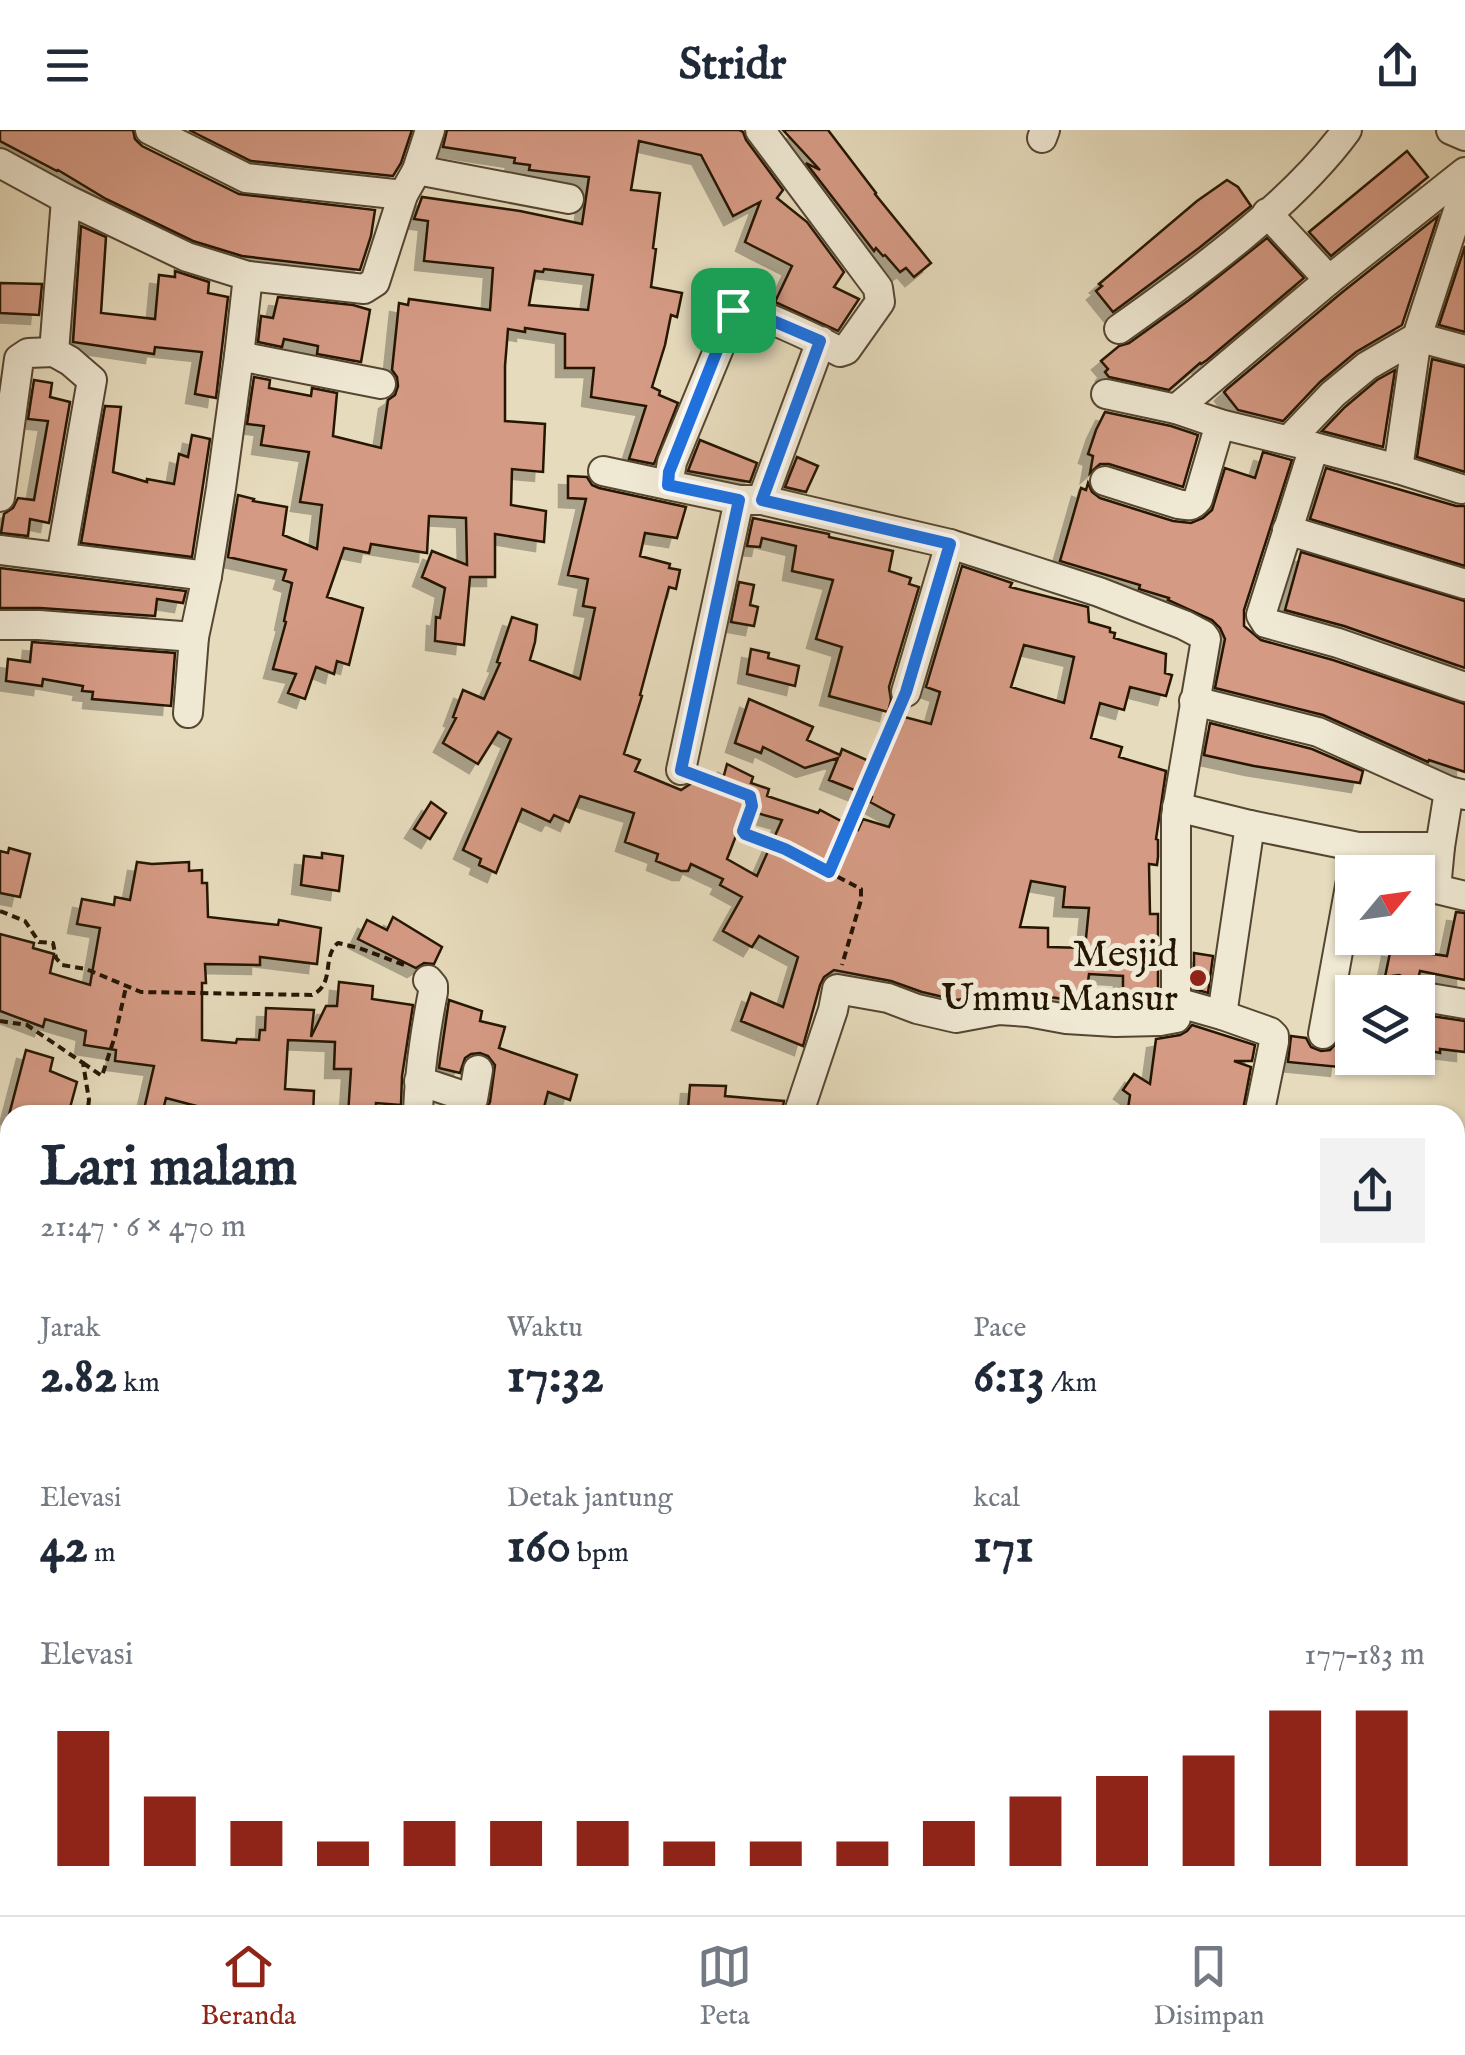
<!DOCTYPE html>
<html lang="id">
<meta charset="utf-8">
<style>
:root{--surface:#fff;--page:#f2f2f3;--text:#1f2937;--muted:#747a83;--line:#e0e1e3;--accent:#8f2418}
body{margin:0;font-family:"IM FELL English",serif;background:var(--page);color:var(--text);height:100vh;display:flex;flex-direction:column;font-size:38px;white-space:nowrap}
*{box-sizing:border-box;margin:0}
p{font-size:32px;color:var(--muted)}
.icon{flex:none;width:55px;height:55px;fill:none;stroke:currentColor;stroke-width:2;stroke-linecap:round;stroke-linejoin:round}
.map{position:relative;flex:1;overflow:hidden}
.side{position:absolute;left:0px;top:975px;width:1465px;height:810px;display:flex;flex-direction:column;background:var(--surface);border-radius:30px 30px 0 0;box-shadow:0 2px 8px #0004}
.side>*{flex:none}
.needle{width:65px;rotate:61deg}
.controls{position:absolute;left:1335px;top:725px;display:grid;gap:20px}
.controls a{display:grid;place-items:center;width:100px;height:100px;border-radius:0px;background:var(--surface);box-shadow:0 2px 8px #0004;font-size:50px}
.pin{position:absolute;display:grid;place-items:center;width:85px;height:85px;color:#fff;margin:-42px;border-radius:20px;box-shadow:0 5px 15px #0006}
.round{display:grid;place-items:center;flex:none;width:105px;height:105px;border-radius:0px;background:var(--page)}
.head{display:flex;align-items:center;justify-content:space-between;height:170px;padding:0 40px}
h1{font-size:55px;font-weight:700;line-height:75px}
.metrics{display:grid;grid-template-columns:repeat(3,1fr);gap:15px;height:170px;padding:10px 40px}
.metrics div{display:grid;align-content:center}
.metrics b{font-size:50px;font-weight:700}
.metrics small{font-size:28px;font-weight:400}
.metrics p{font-size:28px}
.chart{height:280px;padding:20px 40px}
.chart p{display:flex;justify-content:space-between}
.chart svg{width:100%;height:180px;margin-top:10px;stroke:var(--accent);stroke-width:6}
header{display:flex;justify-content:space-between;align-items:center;height:130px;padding:0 40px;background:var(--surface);font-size:45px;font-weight:700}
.tabs{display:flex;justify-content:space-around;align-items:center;height:140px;border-top:2px solid var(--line);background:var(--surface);font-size:28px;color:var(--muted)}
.tabs a{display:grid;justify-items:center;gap:5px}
.tabs .active{color:var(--accent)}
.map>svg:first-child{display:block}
.building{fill:#d59a84;stroke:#251503;stroke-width:2.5;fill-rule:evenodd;filter:url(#shadow)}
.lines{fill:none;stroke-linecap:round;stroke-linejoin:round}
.minor-casing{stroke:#554631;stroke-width:32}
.path{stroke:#251503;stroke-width:4;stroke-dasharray:8 5;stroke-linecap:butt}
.minor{stroke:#efe8d3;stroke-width:28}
.route-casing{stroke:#fff;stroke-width:20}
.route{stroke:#1a73e8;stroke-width:12}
.poi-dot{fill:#8f2418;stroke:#efe8d3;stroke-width:4}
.labels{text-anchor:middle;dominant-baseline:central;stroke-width:10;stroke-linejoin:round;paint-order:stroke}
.poi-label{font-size:38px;fill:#251503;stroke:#efe8d3;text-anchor:end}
</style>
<header><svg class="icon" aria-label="menu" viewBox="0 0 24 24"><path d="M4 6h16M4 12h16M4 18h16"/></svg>Stridr<svg class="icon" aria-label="share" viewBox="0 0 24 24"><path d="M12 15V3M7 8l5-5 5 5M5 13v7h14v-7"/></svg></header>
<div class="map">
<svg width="1465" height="1785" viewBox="0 0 1465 1785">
<defs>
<filter id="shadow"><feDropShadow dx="-9" dy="9" stdDeviation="0" flood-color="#0004"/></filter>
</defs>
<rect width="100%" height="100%" fill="#e6dbbc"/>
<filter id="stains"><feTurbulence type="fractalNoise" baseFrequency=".002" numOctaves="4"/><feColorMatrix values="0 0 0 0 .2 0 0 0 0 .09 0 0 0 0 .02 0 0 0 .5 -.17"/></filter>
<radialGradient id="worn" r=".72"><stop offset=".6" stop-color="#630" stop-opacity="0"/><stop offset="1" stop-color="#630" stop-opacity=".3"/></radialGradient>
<!-- building -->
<g class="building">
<polygon points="0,0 133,0 135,9 142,16 239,64 375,80 371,106 360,140 242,126 193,111 106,69 58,40 57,41 0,11"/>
<polygon points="189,0 412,0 401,33 393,46 251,31"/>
<path d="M447 0H739L743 2 746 10 783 60 777 68 807 92 844 142 834 157 859 169 838 201 775 172 792 136 745 112 760 72 733 86 701 25 639 11 631 60 660 63 653 118 656 119 651 157 682 163 677 187 671 185 665 215 652 257 660 261 659 265 678 273 654 334 629 329 646 276 591 267 594 238H565V204L525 198V202L508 199 505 236V291L545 294 543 342 512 339 511 375 546 381 544 412 495 404V447H470L464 515 435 511 436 487 440 488 445 458 422 447 432 421 467 435 466 388 429 386 427 423 371 414 369 423 344 418 327 467 363 478 349 535 337 531 334 544 316 537 305 569 288 563 296 544 273 539 286 492 284 491 292 453 283 450 286 440 228 427 238 365 254 369 253 371 287 377 283 405 317 419 322 375 300 372 309 322 261 315 264 296 247 294 254 247 270 250 269 258 311 266 312 258 337 263 333 306 381 318 388 270 395 265 398 256 397 247 392 240 399 173 408 175 409 169 490 180 493 138 424 131 428 91 414 89 422 67 520 81 582 94 589 47 529 40 530 35 514 33 515 28 443 17ZM544 139 593 145 588 180 529 175 535 141 543 142Z"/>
<polygon points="783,0 828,0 876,63 875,64 931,133 914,147 906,138 900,142 885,125 883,126 876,118 874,121 806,33 820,40"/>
<polygon points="1407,21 1428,47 1331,126 1309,102"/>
<polygon points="1227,50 1238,57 1251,76 1199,118 1113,182 1096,161 1102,156 1099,154 1197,71"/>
<polygon points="1438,86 1402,195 1356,222 1320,252 1283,291 1238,280 1224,262 1227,259 1340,164"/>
<polygon points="81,96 106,107 101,183 155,189 159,145 175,147 175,141 209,152 208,163 228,167 216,268 195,264 202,222 155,217 154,224 73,212"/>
<polygon points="1267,108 1304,148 1207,230 1201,234 1200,233 1169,260 1109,247 1105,242 1108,239 1101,231 1119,216 1129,213 1189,170"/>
<polygon points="1465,116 1465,202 1439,195"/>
<polygon points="0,153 42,154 39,185 0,183"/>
<polygon points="278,167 353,175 370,180 361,232 317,224 318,216 284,209 282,217 258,212 261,186 273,188"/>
<polygon points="1432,229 1465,237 1465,342 1417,327"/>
<polygon points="1395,240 1383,317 1322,301 1345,277 1377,250"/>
<polygon points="34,250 52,253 50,267 70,272 49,393 30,389 28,406 1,403 4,384 13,378 18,368 34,370 48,291 28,289"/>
<polygon points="105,276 121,277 113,342 147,352 147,349 174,354 179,324 188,327 192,305 210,309 192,427 81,413"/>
<polygon points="1105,282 1171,296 1198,305 1183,357 1109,334 1100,334 1090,343 1093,326 1088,324 1096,300"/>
<polygon points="700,310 757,333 750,352 688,341"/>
<polygon points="1263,322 1292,330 1244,480 1244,496 1261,510 1333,530 1465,574 1465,642 1429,630 1428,632 1323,585 1215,558 1225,509 1220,498 1212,490 1168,470 1169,468 1139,459 1140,455 1060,431 1081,358 1086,360 1088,353 1092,362 1100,368 1173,391 1191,393 1203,388 1212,380 1225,338 1255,348"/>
<polygon points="797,327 818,336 806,362 785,357"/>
<polygon points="1326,338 1456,376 1465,376 1465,436 1310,389"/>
<path d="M568 346 587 347 592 355 599 358 686 377 677 408 645 403 640 426 670 434 669 438 680 440 676 459 669 457 640 565 642 566 624 624 640 630 635 641 681 660 695 651 720 660 727 634 753 647 751 653 769 659 767 666 818 683 820 680 858 700 863 689 889 697 894 685 870 672 872 667 829 650 838 628 805 638 763 617 761 623 735 613 749 569 813 597 807 610 840 625 842 619 880 636 897 585 931 594 940 562 926 557 962 436 1012 453 1010 457 1088 477 1089 492 1110 498V502L1115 503 1114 508 1166 524 1165 543 1172 545 1166 566 1130 557 1124 580 1100 573 1091 608 1122 617 1119 627 1166 641 1156 709 1158 710V727L1157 735 1149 734 1150 784H1158V873L1123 874V846L1089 844 1086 868H1081V872L1006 860 1007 863 956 870 922 862 891 851 834 840 824 847 820 855 803 916 741 891 751 863 783 877 798 827 759 806 752 817 723 801 742 767 720 755 723 749 691 734 688 741H681L656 731 658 724 625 712 634 683 580 666 569 692 554 685 550 692 522 679 496 743 479 735 481 729 463 720 511 609 498 602 478 634 443 613 456 588 453 587 463 560 484 569 500 533 497 532 512 487 537 495 535 512 530 530 580 549 595 478 583 476 588 449 568 445 586 369 568 368ZM1024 515 1074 527 1064 573 1011 557ZM746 680 782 690 757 746 727 729ZM1031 751 1065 757 1063 777 1089 778 1085 818 1048 817V798L1020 797Z"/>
<polygon points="753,388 829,404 829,407 893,421 889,441 911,448 909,454 919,457 889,557 891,570 888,582 829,566 842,517 816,509 833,450 792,441 796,416 762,408 760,417 747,416"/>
<polygon points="1301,422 1465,471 1465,538 1344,496 1285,480"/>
<polygon points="0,438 186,461 183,473 157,469 155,486 40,478 0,478"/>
<polygon points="739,452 754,455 750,475 758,477 754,496 731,492"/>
<polygon points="32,512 175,523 171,576 92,569 93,562 82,561 83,556 43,549 42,556 6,551 8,529 30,532"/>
<polygon points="751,519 769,523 768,528 799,536 795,556 747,544"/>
<polygon points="1210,593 1312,619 1363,641 1360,653 1254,636 1204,625"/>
<polygon points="431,672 446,683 430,709 414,699"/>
<polygon points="9,718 30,724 20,767 0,763 0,721 8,723"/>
<polygon points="322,723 343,726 339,761 301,755 304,726 322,728"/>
<polygon points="137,732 152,734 189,732 189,741 202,740 202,753 207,753 208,787 278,795 279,790 321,798 317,834 260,827 260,835 205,834 206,853 202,853 202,910 236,913 237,909 259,910 260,900 265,900 266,878 314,880 311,907 326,876 337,876 339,852 373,856 372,869 413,875 402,946 401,975 376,973 375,985 348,985 351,939 334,939 335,912 288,910 285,959 314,961 313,985 203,985 204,978 166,968 163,980 145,975 154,936 115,931 116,920 84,915 86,901 45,889 43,897 0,881 0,804 34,813 33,818 54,824 50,843 90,855 100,798 77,794 82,769 114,775 115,767 130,770"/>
<polygon points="1456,782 1465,783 1465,850 1420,841 1418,849 1411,850 1399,845 1385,847 1391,818 1447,826"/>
<polygon points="393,787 442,817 434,834 424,833 416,838 358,809 367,790 387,800"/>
<polygon points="1194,823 1213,826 1208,863 1194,859"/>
<polygon points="449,870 482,881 480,891 505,897 499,918 577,945 570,970 548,962 542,985 479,985 486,980 490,972 495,935 488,926 480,923 471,924 465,928 460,943 439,938"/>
<polygon points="1418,884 1465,891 1465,922 1440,919 1440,923 1418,918"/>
<polygon points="1192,895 1255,915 1252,931 1234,931 1251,937 1242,985 1127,985 1130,965 1123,960 1134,944 1150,954 1156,909 1180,905 1187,901"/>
<polygon points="1291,906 1306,908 1311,917 1321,921 1330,920 1339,910 1342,910 1339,937 1288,932"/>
<polygon points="26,920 53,928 50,941 77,952 68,985 9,985"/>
<polygon points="690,955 726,956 725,966 784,971 781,985 719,985 720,981 688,979"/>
</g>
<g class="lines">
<!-- minor casing -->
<g class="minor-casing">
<g id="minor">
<polyline points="150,0 246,48 403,65"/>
<path d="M760 0 878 158 880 172 846 220 840 222C808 204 775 191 742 177H736L672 332 668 355 739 370H762L821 211"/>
<polyline points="1451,0 1465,6"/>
<polyline points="1042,8 1045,0"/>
<polyline points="0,33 66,69 187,127 248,146 364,159 375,152 403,65 417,40 430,0"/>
<polyline points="417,40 569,69"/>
<polyline points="1465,42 1329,150 1176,279 1220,294 1314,317 1261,485 1266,493 1338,513 1465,557"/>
<polyline points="1267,83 1329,150"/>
<path d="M1119 199C1194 146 1293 74 1347 0"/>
<polyline points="239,226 381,254"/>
<polyline points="1106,264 1176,279"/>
<polyline points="1290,309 1333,264 1367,236 1417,207 1465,59"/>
<polyline points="1314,317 1398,339 1417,207 1465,220"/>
<polyline points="1398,339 1461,359"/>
<polyline points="603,341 668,355"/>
<path d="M1105 351 1178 374C1188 376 1192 377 1198 369L1220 294"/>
<polyline points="0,367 19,229 28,223 54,222"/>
<polyline points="762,370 950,414 1099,462 1184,495 1203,505 1206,509 1176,686 1176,888 1160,891 1115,892 1066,889 1028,882 999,880 956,888 917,879 888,868 837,859 833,880 798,985"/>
<polyline points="1287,400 1465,454"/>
<polyline points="0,420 207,446"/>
<polyline points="61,427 92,250 70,231 54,222 66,69"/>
<polyline points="0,495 39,495 194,507"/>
<polyline points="906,562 950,414"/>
<polyline points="1194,571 1318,602 1449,661 1465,665"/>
<polyline points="188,583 194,507 207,446 221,358 239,226 248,146"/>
<polyline points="681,640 739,370"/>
<polyline points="1177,677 1250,695 1358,717 1440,717"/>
<polyline points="1418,759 1436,759 1440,717 1449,661"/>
<polyline points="1436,759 1465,766"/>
<polyline points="1394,862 1398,862"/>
<polyline points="1418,866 1465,874"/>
<polyline points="1176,872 1222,885 1270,902 1274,906 1274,912 1259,985"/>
<polyline points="1222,885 1250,695"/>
<polyline points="1323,904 1352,745"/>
<polyline points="419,951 473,969 478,940"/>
<path d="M418 985C419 943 425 903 433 862V856L428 850"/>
<polyline points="1455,1245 1465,1254"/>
<polyline points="0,1532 10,1538"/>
<polyline points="1455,1539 1465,1541"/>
<polyline points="2,1633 10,1785"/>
<polyline points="319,1775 320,1785"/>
<polyline points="482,1775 484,1785"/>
<polyline points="701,1775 704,1785"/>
</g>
</g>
<!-- path -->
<g class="path">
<polyline points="702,647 751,666 752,676 743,701 745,704 785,719 861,759 861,770 842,835"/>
<polyline points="829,742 896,585"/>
<path d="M0 781 25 791 39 812 53 813 56 828 62 835 86 839 141 862 312 865C336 854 321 827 338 813L359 818 407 836"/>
<polyline points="0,891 27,895 83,933 89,970 87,985"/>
<polyline points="83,933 102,946 115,906 126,857"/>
</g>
<!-- minor -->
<use href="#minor" class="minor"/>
</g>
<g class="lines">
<!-- route casing -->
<g class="route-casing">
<polygon id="route" points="738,176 820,211 762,370 950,414 906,562 829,742 785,719 745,704 743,701 752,676 750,666 681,640 739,370 668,355 669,342 733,180"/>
</g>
<!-- route -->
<use href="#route" class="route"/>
</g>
<!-- markers -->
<circle class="poi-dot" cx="1198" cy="848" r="10"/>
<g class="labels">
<!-- poi labels -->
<g class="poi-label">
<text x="1178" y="826">Mesjid<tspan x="1178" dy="44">Ummu Mansur</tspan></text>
</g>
</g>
<rect width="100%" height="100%" filter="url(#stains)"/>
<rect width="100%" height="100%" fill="url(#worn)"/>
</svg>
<div class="controls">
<a><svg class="needle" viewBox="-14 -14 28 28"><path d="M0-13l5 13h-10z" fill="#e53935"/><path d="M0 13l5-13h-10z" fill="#747a83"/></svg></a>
<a><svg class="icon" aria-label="layers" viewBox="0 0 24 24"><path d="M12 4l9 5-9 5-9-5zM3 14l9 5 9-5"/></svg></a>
</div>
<div class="pin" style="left:733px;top:180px;background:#1e9e55"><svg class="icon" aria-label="arrive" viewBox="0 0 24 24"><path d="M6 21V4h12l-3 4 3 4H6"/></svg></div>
<section class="side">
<div class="head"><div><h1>Lari malam</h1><p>21:47 · 6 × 470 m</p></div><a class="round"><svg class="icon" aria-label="share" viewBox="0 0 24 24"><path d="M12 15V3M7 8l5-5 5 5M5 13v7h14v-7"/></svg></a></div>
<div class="metrics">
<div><p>Jarak</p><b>2.82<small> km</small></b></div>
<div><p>Waktu</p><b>17:32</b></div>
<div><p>Pace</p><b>6:13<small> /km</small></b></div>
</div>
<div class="metrics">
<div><p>Elevasi</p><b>42<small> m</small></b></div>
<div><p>Detak jantung</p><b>160<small> bpm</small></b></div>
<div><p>kcal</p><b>171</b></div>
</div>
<div class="chart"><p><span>Elevasi</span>177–183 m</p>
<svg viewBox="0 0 160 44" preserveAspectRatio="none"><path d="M5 44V11M15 44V27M25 44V33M35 44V38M45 44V33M55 44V33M65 44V33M75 44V38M85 44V38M95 44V38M105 44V33M115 44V27M125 44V22M135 44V17M145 44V6M155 44V6"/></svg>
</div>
</section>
</div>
<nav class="tabs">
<a class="active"><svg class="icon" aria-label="home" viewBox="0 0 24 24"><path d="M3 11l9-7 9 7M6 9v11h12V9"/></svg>Beranda</a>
<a><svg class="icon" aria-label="map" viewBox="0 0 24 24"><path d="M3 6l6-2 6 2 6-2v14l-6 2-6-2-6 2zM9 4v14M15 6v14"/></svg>Peta</a>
<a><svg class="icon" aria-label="saved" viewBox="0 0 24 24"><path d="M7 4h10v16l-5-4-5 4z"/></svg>Disimpan</a>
</nav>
